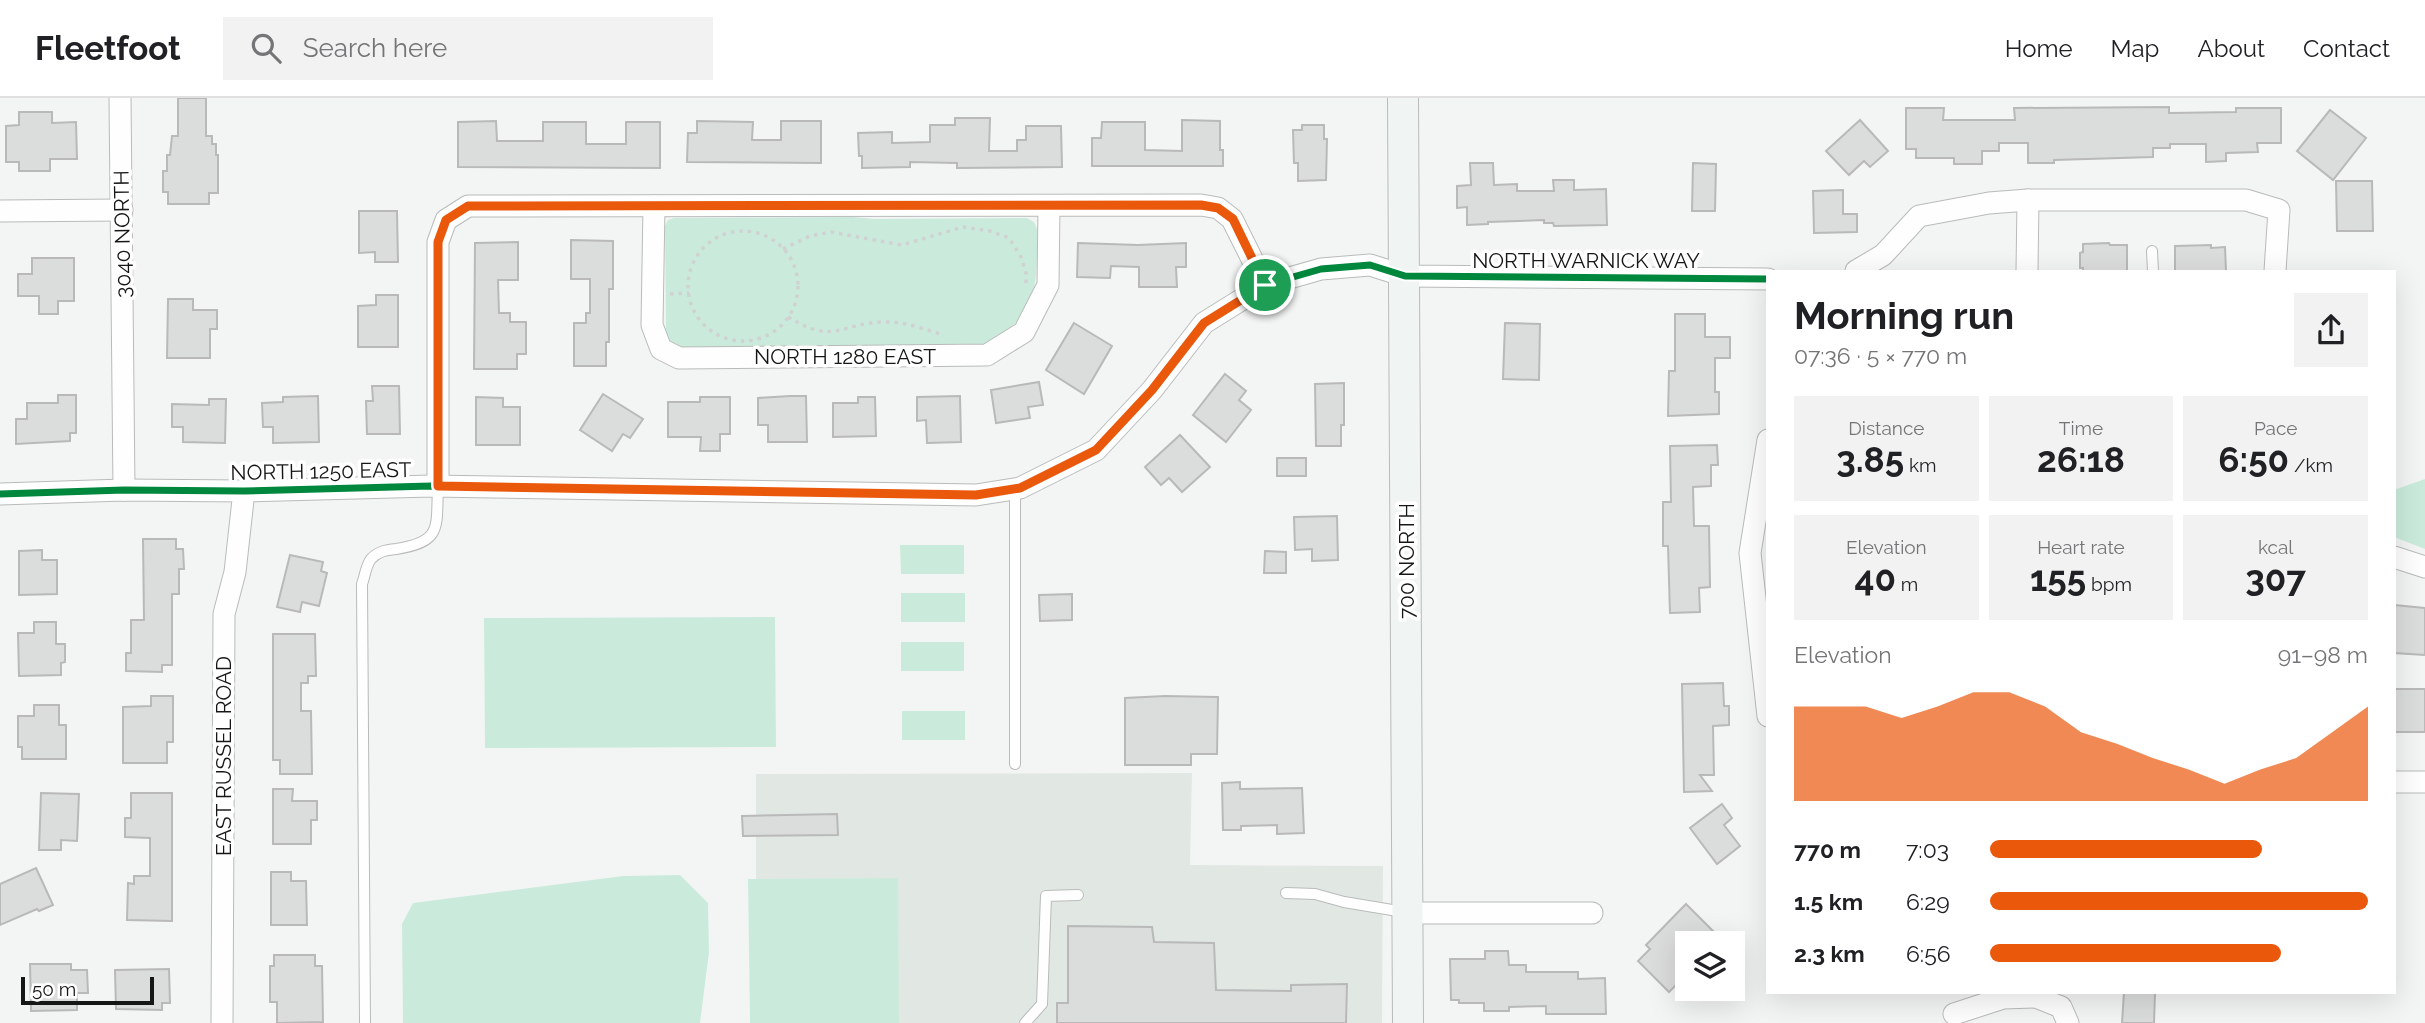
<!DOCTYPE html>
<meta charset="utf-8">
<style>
:root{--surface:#fff;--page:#f2f2f2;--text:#202124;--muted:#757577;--line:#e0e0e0;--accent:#ea580c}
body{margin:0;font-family:Raleway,sans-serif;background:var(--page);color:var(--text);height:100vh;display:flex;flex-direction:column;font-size:26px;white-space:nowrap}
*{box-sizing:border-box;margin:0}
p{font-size:23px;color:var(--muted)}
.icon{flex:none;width:38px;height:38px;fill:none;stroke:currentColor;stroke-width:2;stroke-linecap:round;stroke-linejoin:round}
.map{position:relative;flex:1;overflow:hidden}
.drawer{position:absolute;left:1766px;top:172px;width:630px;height:724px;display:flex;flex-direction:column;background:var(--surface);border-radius:0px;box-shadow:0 7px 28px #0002}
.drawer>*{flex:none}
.tools{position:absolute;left:1675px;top:833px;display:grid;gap:14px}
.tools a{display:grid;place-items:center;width:70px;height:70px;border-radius:0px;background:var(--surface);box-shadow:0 7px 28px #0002;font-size:35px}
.scale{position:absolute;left:21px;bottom:18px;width:133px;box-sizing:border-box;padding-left:7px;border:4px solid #151716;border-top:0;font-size:19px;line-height:24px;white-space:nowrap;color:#151716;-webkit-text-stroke:5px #fff;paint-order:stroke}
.pin{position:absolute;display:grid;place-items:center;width:60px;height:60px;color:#fff;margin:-30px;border:4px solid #fff;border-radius:50%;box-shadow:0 2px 7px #0007}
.round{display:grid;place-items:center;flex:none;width:74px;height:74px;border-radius:0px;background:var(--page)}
.summary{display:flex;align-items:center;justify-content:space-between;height:119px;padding:0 28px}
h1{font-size:38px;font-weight:700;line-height:52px}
.figures{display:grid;grid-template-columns:repeat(3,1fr);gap:10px;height:119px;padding:7px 28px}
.figures div{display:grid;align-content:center;border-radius:0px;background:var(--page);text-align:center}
.figures b{font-size:35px;font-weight:700}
.figures small{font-size:19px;font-weight:400}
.figures p{font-size:19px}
.chart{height:196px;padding:14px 28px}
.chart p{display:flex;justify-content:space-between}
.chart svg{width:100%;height:126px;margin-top:7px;fill:var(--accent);opacity:.7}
ul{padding:0 28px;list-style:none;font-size:23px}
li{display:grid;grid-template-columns:112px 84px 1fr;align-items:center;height:52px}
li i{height:18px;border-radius:9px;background:var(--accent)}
header{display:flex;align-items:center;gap:42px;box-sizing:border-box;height:98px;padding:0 35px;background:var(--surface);border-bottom:2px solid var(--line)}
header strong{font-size:33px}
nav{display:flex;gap:38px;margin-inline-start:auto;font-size:24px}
.search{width:490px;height:63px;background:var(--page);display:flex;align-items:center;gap:18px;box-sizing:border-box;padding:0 24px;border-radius:0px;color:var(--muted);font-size:26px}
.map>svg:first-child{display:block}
.built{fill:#e1e8e4}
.green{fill:#caebdc}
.building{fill:#dbdddc;stroke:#b8b9b8;stroke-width:2}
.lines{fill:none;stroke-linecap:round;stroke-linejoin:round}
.lane-casing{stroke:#b9bbba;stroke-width:12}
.street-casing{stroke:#b9bbba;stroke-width:23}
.secondary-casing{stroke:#b9bbba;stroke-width:32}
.path{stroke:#d0d1d1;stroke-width:3.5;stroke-dasharray:3.5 5;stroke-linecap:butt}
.lane{stroke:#fdfefd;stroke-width:10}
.street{stroke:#fdfefd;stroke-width:21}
.secondary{stroke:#f0f5f3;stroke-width:30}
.cycleway-casing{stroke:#fff;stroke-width:11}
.cycleway{stroke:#00873e;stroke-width:7}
.route-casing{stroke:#fff;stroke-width:14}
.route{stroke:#ea580c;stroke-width:9}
.labels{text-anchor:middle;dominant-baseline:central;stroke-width:7;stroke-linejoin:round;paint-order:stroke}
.street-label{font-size:21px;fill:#151716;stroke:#fff}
</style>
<header>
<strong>Fleetfoot</strong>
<div class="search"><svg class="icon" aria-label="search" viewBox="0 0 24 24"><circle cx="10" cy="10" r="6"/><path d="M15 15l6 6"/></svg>Search here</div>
<nav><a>Home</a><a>Map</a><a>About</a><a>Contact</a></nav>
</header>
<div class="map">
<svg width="2425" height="925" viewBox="0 0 2425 925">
<rect width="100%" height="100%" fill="#f3f5f4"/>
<!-- built -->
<polygon class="built" points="1192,675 1190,767 1383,768 1382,925 756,925 756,676"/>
<!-- green -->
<g class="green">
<path d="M853 119 875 121 1027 120 1034 124 1037 131C1037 189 1040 220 981 248L678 250 670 247 666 240 665 128 668 122 674 120Z"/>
<polygon points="2425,381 2425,451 2394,439 2394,392"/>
<polygon points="900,447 964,447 964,476 901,476"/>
<rect x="901" y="495" width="64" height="29"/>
<polygon points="775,519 776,649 485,650 484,520"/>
<rect x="901" y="544" width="63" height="29"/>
<rect x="902" y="613" width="63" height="29"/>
<polygon points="680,777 708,805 709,854 700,925 403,925 402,826 413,805 623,778"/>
<polygon points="898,780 899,925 750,925 748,781"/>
</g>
<!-- building -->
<g class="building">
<polygon points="178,0 206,0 206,38 212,38 212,46 216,46 216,57 218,57 218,95 209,95 209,106 168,106 168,94 163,94 163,73 167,73 167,57 170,57 172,38 178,38"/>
<polygon points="2169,9 2169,15 2236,14 2236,10 2281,10 2281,45 2257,45 2258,54 2226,55 2226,63 2206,64 2206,46 2170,46 2170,50 2153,50 2153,59 2054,62 2054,65 2028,65 2028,45 1999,45 1999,53 1982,53 1982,66 1954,66 1954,60 1916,60 1916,51 1906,51 1906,10 1944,10 1943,22 2015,22 2014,10"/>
<polygon points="2330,12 2366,40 2333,82 2297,53"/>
<polygon points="19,14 52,14 52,25 76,24 77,61 50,61 50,73 19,73 19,64 6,64 6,28 19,27"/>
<polygon points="955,20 990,20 989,53 1017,53 1017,42 1026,42 1026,28 1061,28 1062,69 957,70 957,65 910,64 910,69 862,70 862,58 859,58 858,35 892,34 892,45 930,44 930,27 955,27"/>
<polygon points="1182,22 1220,23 1220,52 1223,52 1223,68 1092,68 1092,40 1101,40 1102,24 1145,24 1145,52 1182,53"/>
<polygon points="1860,22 1888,53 1870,69 1864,63 1849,77 1826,53"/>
<polygon points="496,23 497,43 543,43 543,24 586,24 586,46 626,46 626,24 660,24 660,70 458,69 458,24"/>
<polygon points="697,23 753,24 752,42 781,42 781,23 821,23 821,65 687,64 688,35 697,35"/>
<polygon points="1302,27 1324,27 1324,41 1327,41 1326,82 1298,83 1298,65 1294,65 1293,32 1302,32"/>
<polygon points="1470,65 1493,65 1494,87 1517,86 1517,93 1554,93 1553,82 1574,82 1574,92 1606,91 1607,127 1554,128 1553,125 1544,125 1544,122 1488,124 1488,126 1467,127 1467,109 1457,110 1457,88 1471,87"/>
<polygon points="1693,65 1716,66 1715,113 1692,113"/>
<polygon points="2336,83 2372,83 2373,133 2337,133"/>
<polygon points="1843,92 1843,116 1857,116 1857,134 1814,135 1813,93"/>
<polygon points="359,113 397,113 398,164 375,164 375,154 359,155"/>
<polygon points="571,142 613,143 613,191 609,191 609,244 606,244 606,268 574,268 574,225 586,225 586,215 590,215 590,181 571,181"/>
<polygon points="518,144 518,182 498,182 499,215 510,215 510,224 526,224 526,256 517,256 517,271 474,271 475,145"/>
<polygon points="1078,145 1138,147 1186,145 1186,169 1176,169 1177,189 1139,189 1139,169 1111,168 1110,180 1077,179"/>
<polygon points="2109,145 2110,147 2127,147 2127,173 2083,173 2083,170 2080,170 2080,155 2083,154 2083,146"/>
<polygon points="2211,147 2211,150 2225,149 2226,173 2175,173 2175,148"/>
<polygon points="32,160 74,160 74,203 58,203 58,216 39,216 39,198 18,198 18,176 32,176"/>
<polygon points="376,197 398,197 398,249 358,249 358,208 376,207"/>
<polygon points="168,201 193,201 193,212 217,212 217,231 210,231 210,260 167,260"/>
<polygon points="1675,216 1705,216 1705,239 1730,239 1730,260 1715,260 1715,294 1719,294 1719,316 1668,318 1669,273 1675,273"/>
<polygon points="1074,225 1112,248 1084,296 1046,272"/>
<polygon points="1505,225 1540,226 1539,282 1503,281"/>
<polygon points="1225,276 1246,293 1239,302 1251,312 1226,344 1193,317"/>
<polygon points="1039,284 1043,307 1028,309 1030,320 996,325 991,292"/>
<polygon points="1344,285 1344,327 1341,327 1341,348 1316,348 1315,286"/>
<polygon points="372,288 399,288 400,336 367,336 366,303 373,303"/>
<polygon points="603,296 643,321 630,340 623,336 612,353 580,332"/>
<polygon points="58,297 76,297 76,335 70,335 70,343 16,346 16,321 27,321 27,305 58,305"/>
<polygon points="318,298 319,344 273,345 273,329 263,329 262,305 283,304 283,299"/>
<polygon points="790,298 806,298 807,344 768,344 768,327 758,327 758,300"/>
<polygon points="960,298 961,344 927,345 926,322 917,323 917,299"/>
<polygon points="476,299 503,300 503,309 520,309 520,347 476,347"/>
<polygon points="700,299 730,299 730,336 720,336 720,353 700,353 701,339 668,339 668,304 700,304"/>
<polygon points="858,299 875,299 876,338 833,339 833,305 858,305"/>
<polygon points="209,301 226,301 225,345 183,344 183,329 172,329 172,306 209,307"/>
<polygon points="1180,337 1210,369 1182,394 1169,380 1161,387 1145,369"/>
<polygon points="1717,347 1718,367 1711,367 1711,388 1693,389 1694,428 1709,428 1710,489 1699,490 1700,514 1670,515 1668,448 1663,448 1663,404 1671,404 1670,348"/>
<rect x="1277" y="360" width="29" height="18"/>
<polygon points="1337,418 1338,462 1312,463 1312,451 1295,452 1294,419"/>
<polygon points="143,441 176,441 176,451 183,451 184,471 179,471 179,496 172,496 172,567 162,567 162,574 126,573 126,555 131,555 131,522 144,522"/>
<polygon points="42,452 42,462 57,462 57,496 19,497 19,453"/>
<polygon points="1265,453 1286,454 1286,475 1264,475"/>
<polygon points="290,457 323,464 321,473 327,475 319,508 302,504 300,514 277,509"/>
<polygon points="1072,496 1072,522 1040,523 1039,497"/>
<polygon points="2394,507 2425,510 2425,557 2394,555"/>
<polygon points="34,524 56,524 56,546 65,546 65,564 61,565 61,577 19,578 18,535 34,535"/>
<polygon points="273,536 315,536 316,578 308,578 308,585 301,585 301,613 311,613 312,676 280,676 280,662 273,662"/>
<polygon points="1723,585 1724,608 1729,608 1729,627 1713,628 1714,677 1700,677 1712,693 1684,694 1682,586"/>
<rect x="2394" y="591" width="31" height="43"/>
<polygon points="151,598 173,598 173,644 167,644 167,665 123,665 123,609 151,608"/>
<polygon points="1165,598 1218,599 1217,656 1191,656 1191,667 1125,667 1125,600"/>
<polygon points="34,607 59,607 59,627 66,627 66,661 22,661 22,649 18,649 18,618 34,618"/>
<polygon points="1240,684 1240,691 1302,690 1304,735 1277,736 1277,727 1241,728 1241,732 1223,732 1222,685"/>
<polygon points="273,691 293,691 292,703 317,703 317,722 311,722 311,746 273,746"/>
<polygon points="41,695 79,696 77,743 61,742 61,752 39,752"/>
<polygon points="131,695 172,695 172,823 127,822 128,785 134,786 134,778 150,778 150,740 125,739 125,720 131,720"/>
<polygon points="1722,706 1732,720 1724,727 1740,748 1717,766 1690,730"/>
<polygon points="837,716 838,737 743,738 742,718"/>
<polygon points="36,770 53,807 39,813 37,811 0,827 0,786"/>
<polygon points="271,774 291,774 291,783 306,783 307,827 271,827"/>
<polygon points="1686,806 1717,837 1708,845 1687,845 1687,898 1676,887 1669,894 1638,863 1650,851 1646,847"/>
<polygon points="1068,828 1152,829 1154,844 1214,845 1216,892 1291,893 1291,887 1347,886 1346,925 1057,925 1057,905 1068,905"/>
<polygon points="1485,853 1508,853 1509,867 1526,867 1526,874 1578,874 1578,881 1605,880 1606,916 1546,916 1546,908 1509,909 1509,913 1484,913 1484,905 1459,905 1459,902 1451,902 1450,861 1485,861"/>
<polygon points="274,857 315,857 315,868 322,868 323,924 277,925 277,904 270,904 270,868 274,868"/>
<polygon points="30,866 71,866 71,872 87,872 88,895 77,895 77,912 31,913"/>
<polygon points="169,871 170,905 162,905 162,912 116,911 115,872"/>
<polygon points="2124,894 2155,895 2154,925 2122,925"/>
</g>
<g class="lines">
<!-- lane casing -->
<g class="lane-casing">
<g id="lane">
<polyline points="2152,153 2153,173"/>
<polyline points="1015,666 1015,390"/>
<polyline points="1286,795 1315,796 1344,804 1404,814"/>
<path d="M365 925 362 486C365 478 366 467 371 461 378 453 387 452 396 451 443 444 436 429 438 388"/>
<polyline points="1025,925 1042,906 1046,798 1078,797"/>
</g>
</g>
<!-- street casing -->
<g class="street-casing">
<g id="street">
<polyline points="120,0 124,392"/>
<polyline points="654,108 652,227 661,251 679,260 987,257 1024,234 1048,187 1049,108"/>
<polyline points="0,113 122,112"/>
<polyline points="1856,173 1883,157 1919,118 1989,105 2028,102 2246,102 2279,112 2275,173"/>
<polyline points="2027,173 2028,102"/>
<polyline points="1768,342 1750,455 1768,618"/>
<polyline points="438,388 438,144 446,122 468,108 1201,107 1218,110 1232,121 1265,187"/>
<polyline points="0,396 124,392 244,393 431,388 976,397 1020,390 1096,352 1152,292 1204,225 1265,187 1321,171 1370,167 1405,178 1768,181"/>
<polyline points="2394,459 2425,469"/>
<polyline points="2394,684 2425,684"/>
<polyline points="1409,815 1592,815"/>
<polyline points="1954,916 2003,900 2036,899 2061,909 2068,925"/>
<polyline points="222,925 224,516 235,474 244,393"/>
</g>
</g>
<!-- secondary casing -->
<g class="secondary-casing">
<polyline id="secondary" points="1403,0 1408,925"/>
</g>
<!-- path -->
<g class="path">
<circle cx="743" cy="188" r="55"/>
<polyline points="783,151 810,138 831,134 902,147 963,129 990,133 1009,140 1021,159 1026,175 1026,188"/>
<polyline points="670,196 689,195"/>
<path d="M788 219C836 248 839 225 884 224 904 223 926 232 944 237"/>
</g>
<!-- lane -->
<use href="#lane" class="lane"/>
<!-- street -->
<use href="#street" class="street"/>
<!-- secondary -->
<use href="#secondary" class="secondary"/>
<!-- cycleway casing -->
<g class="cycleway-casing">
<g id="cycleway">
<polyline points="438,388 438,144 446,122 468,108 1201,107 1218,110 1232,121 1265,187"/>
<polyline points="0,396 124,392 244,393 431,388 976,397 1020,390 1096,352 1152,292 1204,225 1265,187 1321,171 1370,167 1405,178 1768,181"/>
</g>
</g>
<!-- cycleway -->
<use href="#cycleway" class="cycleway"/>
</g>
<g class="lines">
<!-- route casing -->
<g class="route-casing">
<polygon id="route" points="1201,107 1218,110 1233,121 1265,187 1204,225 1152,292 1096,352 1020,390 976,397 438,388 438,144 446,122 468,108"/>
</g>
<!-- route -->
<use href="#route" class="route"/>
</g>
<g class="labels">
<!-- street labels -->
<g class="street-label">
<text transform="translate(122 136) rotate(-91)">3040 NORTH</text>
<text x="1586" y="162">NORTH WARNICK WAY</text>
<text x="845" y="258">NORTH 1280 EAST</text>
<text transform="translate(321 373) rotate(-1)">NORTH 1250 EAST</text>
<text transform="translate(1406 463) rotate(-90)">700 NORTH</text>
<text transform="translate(223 658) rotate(-90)">EAST RUSSEL ROAD</text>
</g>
</g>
</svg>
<div class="tools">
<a><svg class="icon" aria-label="layers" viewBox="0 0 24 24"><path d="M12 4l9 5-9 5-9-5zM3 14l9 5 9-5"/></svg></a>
</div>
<div class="scale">50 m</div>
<div class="pin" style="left:1265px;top:187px;background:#1e9e55"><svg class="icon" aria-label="arrive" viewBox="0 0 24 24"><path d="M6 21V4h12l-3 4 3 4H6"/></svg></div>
<section class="drawer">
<div class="summary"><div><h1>Morning run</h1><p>07:36 · 5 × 770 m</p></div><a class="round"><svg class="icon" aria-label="share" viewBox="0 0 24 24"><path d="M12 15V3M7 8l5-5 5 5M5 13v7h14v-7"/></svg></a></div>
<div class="figures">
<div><p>Distance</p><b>3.85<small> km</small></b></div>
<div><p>Time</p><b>26:18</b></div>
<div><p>Pace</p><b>6:50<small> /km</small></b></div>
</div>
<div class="figures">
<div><p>Elevation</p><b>40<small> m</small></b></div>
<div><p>Heart rate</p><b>155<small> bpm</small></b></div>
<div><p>kcal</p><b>307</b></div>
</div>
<div class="chart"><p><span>Elevation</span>91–98 m</p>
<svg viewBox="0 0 160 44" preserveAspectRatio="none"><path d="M0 44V11L10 11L20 11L30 15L40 11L50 6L60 6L70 11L80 20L90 24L100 29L110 33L120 38L130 33L140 29L150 20L160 11V44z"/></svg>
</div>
<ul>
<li><b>770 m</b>7:03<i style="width:72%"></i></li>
<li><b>1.5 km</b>6:29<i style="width:100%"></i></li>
<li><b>2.3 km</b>6:56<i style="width:77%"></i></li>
</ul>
</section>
</div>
